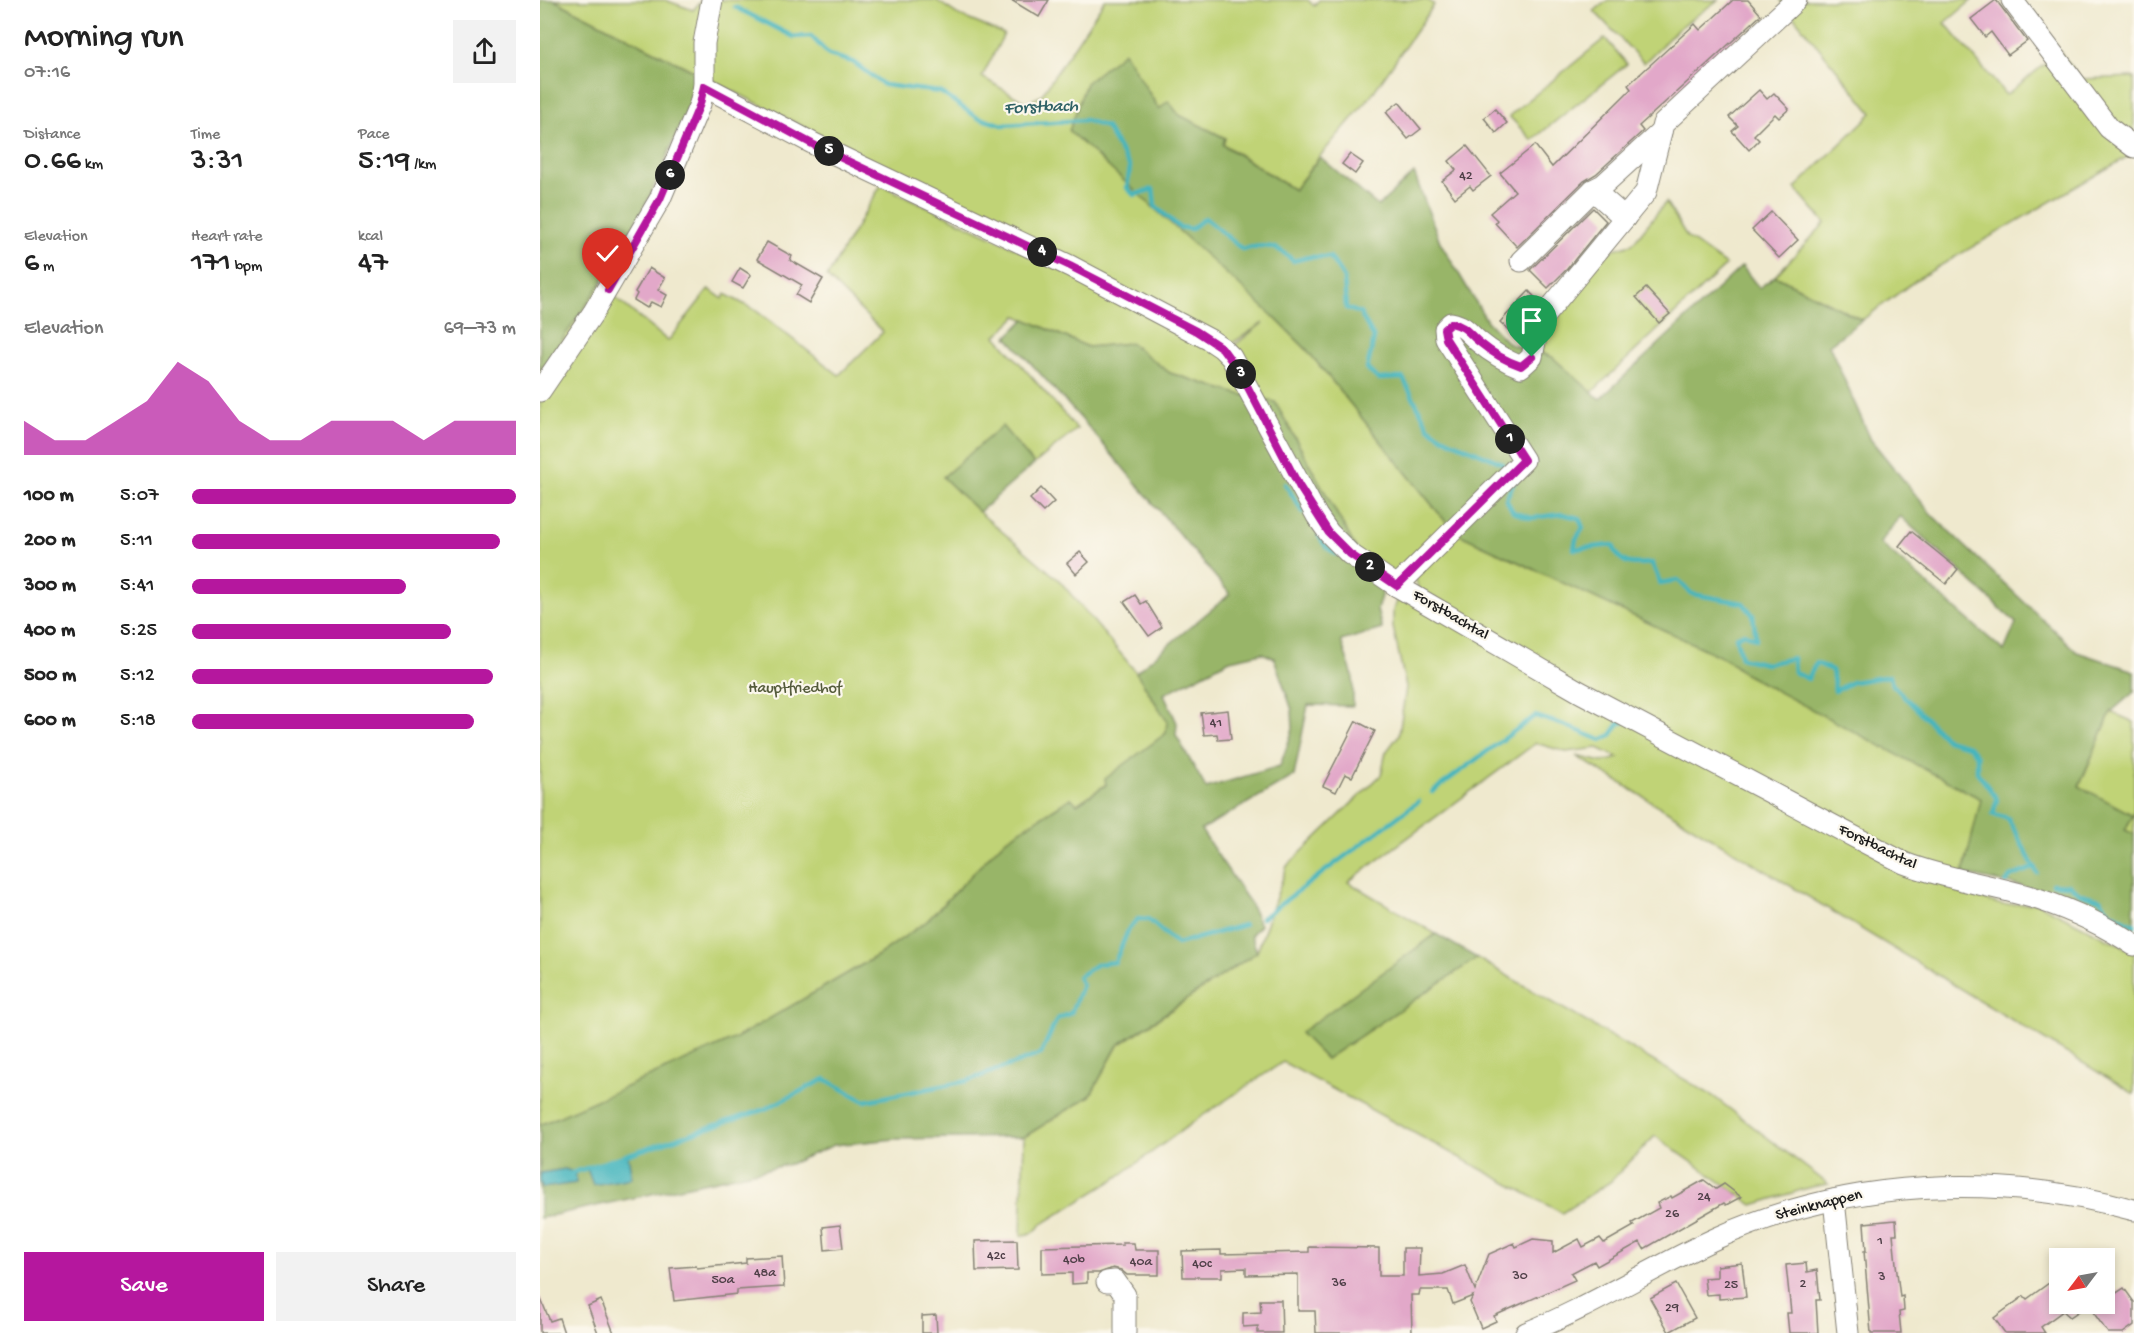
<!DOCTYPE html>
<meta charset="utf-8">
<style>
:root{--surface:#fff;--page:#f2f2f2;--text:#222;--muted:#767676;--accent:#b5179e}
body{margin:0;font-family:"Gochi Hand",sans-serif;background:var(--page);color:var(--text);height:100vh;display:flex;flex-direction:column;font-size:22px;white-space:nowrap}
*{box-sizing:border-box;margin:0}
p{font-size:20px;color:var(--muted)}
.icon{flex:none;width:33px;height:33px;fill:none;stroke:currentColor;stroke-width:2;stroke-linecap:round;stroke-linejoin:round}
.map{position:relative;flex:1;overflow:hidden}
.details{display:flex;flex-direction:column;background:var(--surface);width:540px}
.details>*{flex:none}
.needle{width:39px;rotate:238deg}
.buttons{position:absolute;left:1509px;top:1248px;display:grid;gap:12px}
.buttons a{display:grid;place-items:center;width:66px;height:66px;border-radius:0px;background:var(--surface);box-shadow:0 3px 9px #0003;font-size:30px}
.pin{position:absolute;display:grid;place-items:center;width:51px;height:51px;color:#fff;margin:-62px -26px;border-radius:50% 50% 50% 0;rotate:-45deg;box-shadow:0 0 6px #0007}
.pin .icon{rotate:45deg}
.km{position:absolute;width:30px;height:30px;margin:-15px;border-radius:50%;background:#222;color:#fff;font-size:16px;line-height:30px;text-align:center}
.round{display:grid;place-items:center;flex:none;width:63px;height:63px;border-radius:0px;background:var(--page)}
.summary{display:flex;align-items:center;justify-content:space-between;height:102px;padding:0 24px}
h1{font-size:33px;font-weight:600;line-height:45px}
.figures{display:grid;grid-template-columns:repeat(3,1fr);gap:9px;height:102px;padding:6px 24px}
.figures div{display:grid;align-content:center}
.figures b{font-size:30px;font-weight:600}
.figures small{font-size:16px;font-weight:400}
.figures p{font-size:16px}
.chart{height:168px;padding:12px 24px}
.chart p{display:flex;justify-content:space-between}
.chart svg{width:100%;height:108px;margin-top:6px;fill:var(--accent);opacity:.7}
.cta{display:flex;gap:12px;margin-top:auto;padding:12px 24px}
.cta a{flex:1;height:69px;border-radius:0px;background:var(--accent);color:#fff;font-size:24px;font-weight:600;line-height:69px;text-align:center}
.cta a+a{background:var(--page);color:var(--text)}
ul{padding:0 24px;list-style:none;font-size:20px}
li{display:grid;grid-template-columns:96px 72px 1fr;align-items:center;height:45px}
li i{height:15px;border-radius:8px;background:var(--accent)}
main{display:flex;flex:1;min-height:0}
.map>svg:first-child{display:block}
.green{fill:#c0d376;stroke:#6e7849;stroke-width:1.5}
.forest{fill:#98b567;stroke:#5a6842;stroke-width:1.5;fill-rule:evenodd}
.water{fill:#45b5be;stroke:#30686d;stroke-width:1.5}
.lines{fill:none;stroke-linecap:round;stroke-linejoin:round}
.stream{stroke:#45b5be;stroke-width:4.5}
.building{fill:#e2a8c9}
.minor-casing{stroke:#868275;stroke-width:23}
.minor{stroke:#fff;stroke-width:21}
.route-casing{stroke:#fff;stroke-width:12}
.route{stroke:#b5179e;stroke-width:8}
.labels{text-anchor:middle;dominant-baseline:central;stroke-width:4.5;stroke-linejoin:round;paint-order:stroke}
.number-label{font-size:14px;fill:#4e3f47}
.street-label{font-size:16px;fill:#1c1c1c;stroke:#fbf7ec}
.park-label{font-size:16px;fill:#555c3c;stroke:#fbf7ec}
.water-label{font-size:18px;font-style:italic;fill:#2e6165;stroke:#fbf7ec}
</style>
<main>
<section class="details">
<div class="summary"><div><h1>Morning run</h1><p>07:16</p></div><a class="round"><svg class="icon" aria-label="share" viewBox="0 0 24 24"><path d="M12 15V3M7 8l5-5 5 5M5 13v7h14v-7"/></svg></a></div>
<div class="figures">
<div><p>Distance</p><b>0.66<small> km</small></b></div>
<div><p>Time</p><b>3:31</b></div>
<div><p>Pace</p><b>5:19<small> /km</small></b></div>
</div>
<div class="figures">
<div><p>Elevation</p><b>6<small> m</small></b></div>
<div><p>Heart rate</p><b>171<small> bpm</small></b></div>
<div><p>kcal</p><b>47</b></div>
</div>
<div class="chart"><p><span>Elevation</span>69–73 m</p>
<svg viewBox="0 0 160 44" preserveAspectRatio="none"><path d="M0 44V30L10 38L20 38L30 30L40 22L50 6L60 14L70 30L80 38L90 38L100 30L110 30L120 30L130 38L140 30L150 30L160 30V44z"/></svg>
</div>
<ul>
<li><b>100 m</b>5:07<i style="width:100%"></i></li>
<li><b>200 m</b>5:11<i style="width:95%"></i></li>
<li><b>300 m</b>5:41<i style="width:66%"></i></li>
<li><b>400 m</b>5:25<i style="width:80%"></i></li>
<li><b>500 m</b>5:12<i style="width:93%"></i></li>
<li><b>600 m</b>5:18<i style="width:87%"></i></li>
</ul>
<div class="cta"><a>Save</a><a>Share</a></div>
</section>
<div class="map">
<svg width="1594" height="1333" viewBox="0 0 1594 1333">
<rect width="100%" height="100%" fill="#fbf7ec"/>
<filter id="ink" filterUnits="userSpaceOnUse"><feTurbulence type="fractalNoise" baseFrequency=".0167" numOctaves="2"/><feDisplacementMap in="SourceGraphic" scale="12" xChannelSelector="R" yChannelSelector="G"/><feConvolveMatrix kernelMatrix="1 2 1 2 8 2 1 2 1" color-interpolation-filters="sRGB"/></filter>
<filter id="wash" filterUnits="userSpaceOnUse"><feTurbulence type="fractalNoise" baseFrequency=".008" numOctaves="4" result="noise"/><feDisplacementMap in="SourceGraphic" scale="24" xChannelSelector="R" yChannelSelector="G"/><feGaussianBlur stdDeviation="1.35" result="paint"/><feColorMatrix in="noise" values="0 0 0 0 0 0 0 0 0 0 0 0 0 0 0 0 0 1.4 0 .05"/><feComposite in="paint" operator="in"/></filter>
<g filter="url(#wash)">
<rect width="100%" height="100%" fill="#efe9ce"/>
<!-- green -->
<g class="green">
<polygon points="14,0 125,0 153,10 162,0 396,0 420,16 464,34 442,77 486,103 501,96 565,0 768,0 774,6 779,0 888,0 894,5 830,97 780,156 754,190 683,144 685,138 639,115 629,102 619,110 733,316 767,350 914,532 1188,660 1205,674 1442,799 1418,892 1462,905 1497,903 1594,952 1594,1094 1036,756 1062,762 1079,758 1058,748 1026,752 996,743 808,882 896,934 761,1033 786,1059 937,958 1173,1096 1288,1184 1271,1187 1213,1205 1115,1136 1070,1182 1022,1213 743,1062 659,1118 575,1179 502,1224 494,1232 481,1236 484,1137 550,1096 578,1046 717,952 747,866 841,775 846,752 859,735 866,687 853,627 853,610 860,596 879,591 873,570 850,574 817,550 735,402 694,393 630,373 590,343 548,347 477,316 456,336 537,429 494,464 462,427 403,477 439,512 519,580 596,672 627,721 626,733 566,784 537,805 531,798 465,840 387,921 337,956 197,1038 0,1169 0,5 60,285 128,341 169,289 183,299 185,294 215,310 299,375 343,332 287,277 341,185 529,273 682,355 723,323 691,344"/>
<polygon points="1068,0 1178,0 1138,29 1104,63 1054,11"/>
<polygon points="1240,0 1432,0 1405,23 1466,95 1520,52 1541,79 1594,77 1594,153 1379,278 1322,320 1235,276 1285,223 1255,188 1332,113"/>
<polygon points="1065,38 1087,64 992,140 969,116"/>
<polygon points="1126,202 1147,237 1186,265 1051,393 1012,357 997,351 1015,308 1067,251 1092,244"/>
<polygon points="1571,712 1594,722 1594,834 1585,831 1593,815 1539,787"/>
</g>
<!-- forest -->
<g class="forest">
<polygon points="0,0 14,0 155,72 157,87 109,198 60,285 0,372"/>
<path d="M584 52 619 109 628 101 639 115 685 138 683 145 754 190 780 157 838 206 874 173 900 242 947 321 969 344 1012 357 1060 399 1202 266 1219 288 1235 276 1322 320 1289 345 1331 440 1392 515 1537 652 1594 671V692L1571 712 1539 786 1593 815 1585 830 1594 834V932L1499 890 1423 874 1441 799 1205 674 1188 660 914 532 767 350 733 316 529 131 546 83ZM1360 516 1476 623 1464 651 1340 543Z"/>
<path d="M485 319 548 347 590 343 630 373 694 393 735 402 817 550 844 585 837 610 842 629 801 641 813 676V706L768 705 754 776 661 830 710 903 720 925 711 935 717 952 578 1045 550 1096 484 1137 355 1139 294 1145 250 1164 0 1218V1125L196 1038 337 956 387 921 465 840 531 798 537 804 566 785 565 779 626 733 627 721 596 672 690 594 545 423 467 337ZM722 653 734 658 752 710 753 729 740 766 666 788 636 735 637 723 624 694 690 660Z"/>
<polygon points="462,426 494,464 439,512 403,477"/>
<polygon points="896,934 937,958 786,1059 760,1033"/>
</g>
<!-- water -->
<g class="water">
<polygon points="88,1155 92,1178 53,1185 47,1169"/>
<polygon points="25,1169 36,1173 36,1183 3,1188 0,1181 1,1173"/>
</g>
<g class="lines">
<!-- stream -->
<g class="stream">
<path d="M195 7 254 37 271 36 289 55 313 62 344 85 400 92 438 118 463 125 545 120 566 127 590 167 587 188 594 195 613 189 615 206 639 227 651 229 665 218 702 249C724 244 738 244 753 261L769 257H790L804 278 806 308 820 313 834 338 827 369 838 379 863 378 889 428 906 439 962 463 967 470"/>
<path d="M974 482 966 499 973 512 991 518 1022 514 1039 518 1043 528 1036 539 1034 549 1073 545C1079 566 1093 565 1112 563L1120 583 1138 580 1152 594 1203 603 1213 615 1216 639 1204 633 1196 637 1201 658 1226 664 1253 658 1254 672 1268 679 1276 663 1292 670 1295 691 1312 682 1350 676 1352 684 1407 740 1429 746 1437 756V772L1457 799 1453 814 1468 818 1497 873"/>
<polyline points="745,484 763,512"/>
<polyline points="779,536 786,547 796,554"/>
<polyline points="892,792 995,716 1024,725 1061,740 1071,735 1080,722 1083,723"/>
<polyline points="1466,883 1470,877 1495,867"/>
<polyline points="1512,884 1529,885 1541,894 1560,899 1569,911 1594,925"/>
<polyline points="722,918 879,801"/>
<polyline points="32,1173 225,1109 285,1079 325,1101 427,1081 501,1054 517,1019 531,1013 542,985 538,977 557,964 575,962 589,928 598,919 608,919 637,944 704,925"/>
</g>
</g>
<g id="blocks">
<!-- building -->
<g class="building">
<polygon points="471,0 509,0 499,17"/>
<polygon points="1193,0 1208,0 1221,15 1099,126 1103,131 1056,174 1044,181 977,247 955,223 957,220 950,213 975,191 960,173 995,145 1012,167 1091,89 1088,85 1155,24 1160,30"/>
<polygon points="1456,0 1487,41 1468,55 1451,32 1445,37 1431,19"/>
<polygon points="1219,90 1227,99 1234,93 1249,109 1239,118 1235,114 1214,135 1219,140 1209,150 1192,131 1198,126 1189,117"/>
<polygon points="859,102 881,129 868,139 846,112"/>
<polygon points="955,109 967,123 956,133 944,118"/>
<polygon points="927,146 951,176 933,190 930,186 915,198 902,181 916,170 909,161"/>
<polygon points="810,154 823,163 815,174 802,164"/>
<polygon points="1053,208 1066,221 1027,269 1008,288 990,270"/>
<polygon points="1231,212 1258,240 1239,258 1212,230"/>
<polygon points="227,242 252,256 250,260 283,279 269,303 256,295 262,285 217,259"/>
<polygon points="109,268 125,278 118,290 127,295 121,307 111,302 107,308 94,300 97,294 95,292"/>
<polygon points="200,268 211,275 203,288 192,282"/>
<polygon points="1106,288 1130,314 1119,323 1096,297"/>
<polygon points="989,291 999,302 989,314 984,332 978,339 960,322"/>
<polygon points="501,488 514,502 503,512 490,499"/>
<polygon points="1371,531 1418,569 1406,584 1359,546"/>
<polygon points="540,552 549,562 536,574 527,563"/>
<polygon points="595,595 601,604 606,601 622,627 609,636 584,602"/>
<polygon points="688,710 691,739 678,740 677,734 664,735 661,713"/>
<polygon points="816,721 835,731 812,777 805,774 796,792 783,786"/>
<polygon points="1164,1180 1176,1189 1184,1184 1201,1197 1186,1205 1184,1203 1104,1249 1100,1242 1057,1266 1054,1261 1031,1273 1035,1280 954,1316 956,1321 941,1328 930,1302 933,1296 913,1304 908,1290 880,1290 879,1295 871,1295 872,1333 776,1333 775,1311 758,1311 758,1274 706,1275 706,1268 682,1269 682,1277 643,1277 642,1251 681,1250 681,1254 769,1252 769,1247 839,1248 839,1276 863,1276 863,1248 880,1248 879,1276 903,1274 925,1265 935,1290 949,1254 974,1243 976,1247 993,1239 1013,1241 1013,1253 1039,1239 1043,1247 1060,1238 1064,1243 1094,1226 1092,1223 1119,1208 1117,1203 1131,1196 1132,1198"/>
<polygon points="1356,1220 1357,1234 1353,1234 1356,1264 1360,1297 1363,1296 1364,1311 1359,1312 1361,1333 1331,1333 1324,1251 1326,1251 1324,1223"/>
<polygon points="300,1225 303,1248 285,1250 283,1227"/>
<polygon points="477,1240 478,1270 436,1271 435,1241"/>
<polygon points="582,1243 594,1243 595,1250 619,1250 619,1275 587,1275 581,1270 573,1268 559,1273 547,1273 547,1283 532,1284 532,1273 502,1274 502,1247 583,1245"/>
<polygon points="242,1256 244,1287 197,1290 197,1294 134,1301 130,1268 156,1266 157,1268 206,1263 206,1258"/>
<polygon points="1202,1263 1206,1297 1179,1299 1179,1294 1166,1295 1164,1278 1177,1277 1177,1266"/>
<polygon points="1266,1263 1267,1272 1277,1270 1280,1300 1276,1300 1278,1333 1249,1333 1247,1313 1251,1313 1246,1265"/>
<polygon points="1520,1275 1520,1304 1564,1304 1564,1301 1584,1288 1594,1302 1594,1325 1583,1333 1568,1333 1548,1305 1530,1317 1523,1311 1501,1327 1505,1333 1465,1333 1454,1318 1484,1296 1487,1299"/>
<polygon points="1136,1284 1155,1318 1129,1332 1110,1298"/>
<polygon points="0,1297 10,1321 19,1318 24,1333 0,1333"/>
<polygon points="61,1300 74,1333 58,1333 48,1306"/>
<polygon points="720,1300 741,1300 742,1333 718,1333 718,1326 703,1327 703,1313 721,1312"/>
<polygon points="396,1315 397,1333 382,1333 382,1316"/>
</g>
</g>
</g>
<g filter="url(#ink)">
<use href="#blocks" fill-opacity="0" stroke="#868275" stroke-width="1.5"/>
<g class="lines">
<!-- minor casing -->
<g class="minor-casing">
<g id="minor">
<polyline points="1472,0 1569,128 1594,147"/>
<path d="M164 86 276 145 530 266 670 340 682 348 691 357 777 516 789 533 810 554 857 586 1040 692 1364 863C1408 880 1454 885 1498 899 1531 910 1566 926 1594 945"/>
<polyline points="1053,190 1085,218"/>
<polyline points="981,261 1053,190 1063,185 1121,132"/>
<polyline points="0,391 53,313 120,199 160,104 164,86 164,43 172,0"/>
<path d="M857 586 984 460 906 339 905 329 911 323C926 326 928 333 939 342 951 352 966 361 981 367L992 357 999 322 1106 192 1123 124 1256 0"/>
<polyline points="1294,1200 1308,1333"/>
<polyline points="567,1282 575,1281 585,1295 585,1333"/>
<path d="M986 1333C1051 1307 1113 1267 1177 1238 1307 1179 1457 1172 1594 1210"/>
</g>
</g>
<!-- minor -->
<use href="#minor" class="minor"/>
</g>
</g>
<g class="lines" filter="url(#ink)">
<!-- route casing -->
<g class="route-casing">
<path id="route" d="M68 290 120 199 160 104 164 86 276 146 530 266 656 331 682 348 701 374 759 486 789 533 810 554 857 586 984 460 906 339 904 329 911 323C926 326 928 333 939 342 951 352 966 361 981 366L992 357"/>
</g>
<!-- route -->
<use href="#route" class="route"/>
</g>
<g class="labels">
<!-- number labels -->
<g class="number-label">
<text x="926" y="176">42</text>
<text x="676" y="723">41</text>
<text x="1164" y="1197">24</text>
<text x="1132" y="1214">26</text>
<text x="1340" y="1241">1</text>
<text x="456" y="1256">42c</text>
<text x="534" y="1260">40b</text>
<text x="601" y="1262">40a</text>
<text x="662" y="1264">40c</text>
<text x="225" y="1273">48a</text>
<text x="980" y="1276">30</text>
<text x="1342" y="1277">3</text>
<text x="183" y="1280">50a</text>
<text x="799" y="1283">36</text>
<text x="1263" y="1284">2</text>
<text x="1191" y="1285">25</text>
<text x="1132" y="1308">29</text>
</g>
<!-- street labels -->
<g class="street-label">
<text transform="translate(910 616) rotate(30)">Forstbachtal</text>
<text transform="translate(1337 848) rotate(26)">Forstbachtal</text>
<text transform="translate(1279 1206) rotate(-14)">Steinknappen</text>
</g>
<!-- park labels -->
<g class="park-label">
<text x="255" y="689">Hauptfriedhof</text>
</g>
<!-- water labels -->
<g class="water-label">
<text transform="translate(501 108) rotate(-2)">Forstbach</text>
</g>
</g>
</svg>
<div class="buttons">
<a><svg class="needle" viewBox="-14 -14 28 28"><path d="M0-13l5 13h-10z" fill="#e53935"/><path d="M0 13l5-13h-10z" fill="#767676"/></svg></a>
</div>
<div class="pin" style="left:992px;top:357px;background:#1e9e55"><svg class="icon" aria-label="arrive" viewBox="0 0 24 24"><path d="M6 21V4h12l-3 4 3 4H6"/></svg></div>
<div class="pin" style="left:68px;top:290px;background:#d93025"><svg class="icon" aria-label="check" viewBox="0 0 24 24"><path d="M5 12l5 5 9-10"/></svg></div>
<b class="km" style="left:970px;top:439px">1</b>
<b class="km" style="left:830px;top:567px">2</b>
<b class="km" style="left:701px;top:374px">3</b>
<b class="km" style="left:502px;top:252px">4</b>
<b class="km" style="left:289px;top:151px">5</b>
<b class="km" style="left:130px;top:175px">6</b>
</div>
</main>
